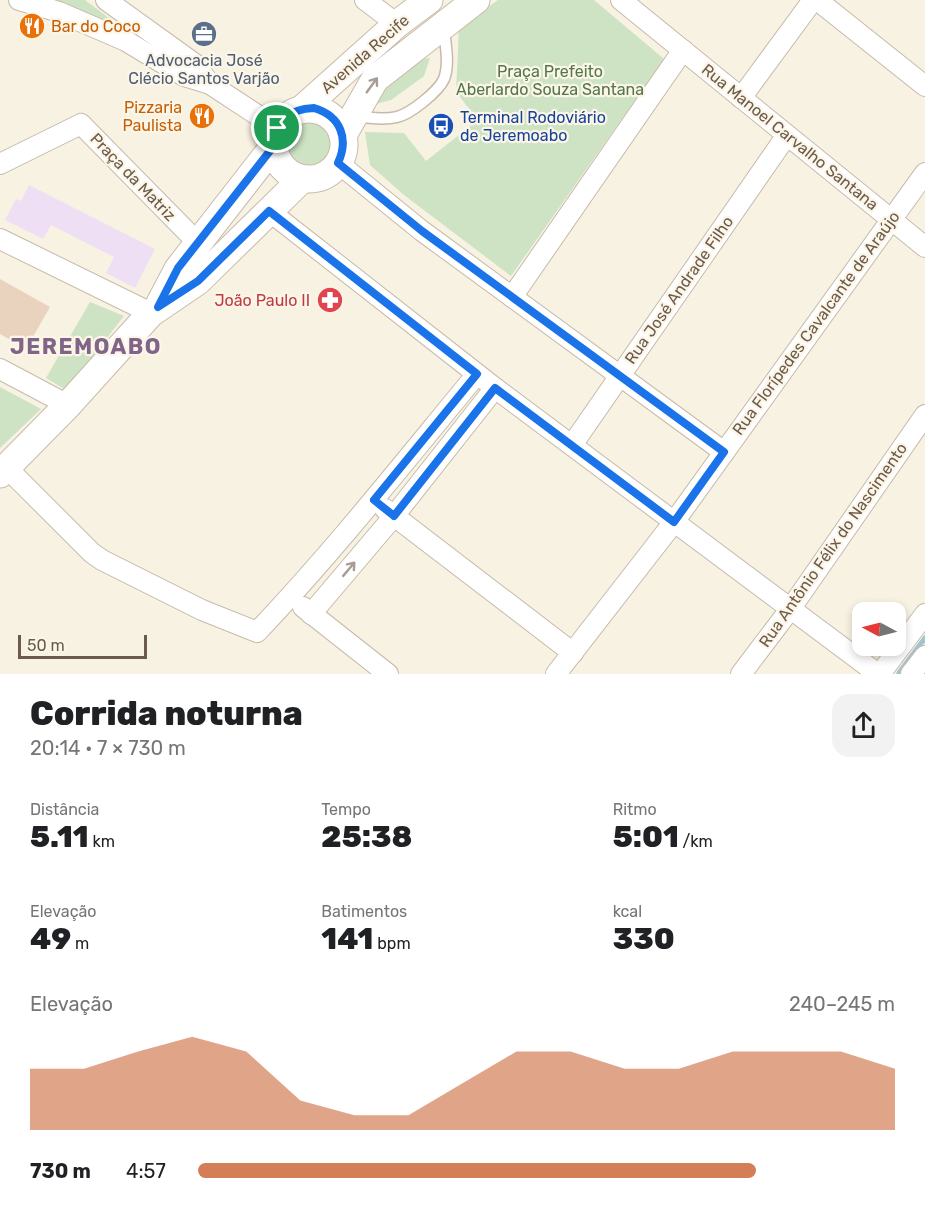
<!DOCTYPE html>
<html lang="pt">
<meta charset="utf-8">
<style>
:root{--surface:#fff;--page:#f2f2f2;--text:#202124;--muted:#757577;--accent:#d37e57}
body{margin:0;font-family:Rubik,sans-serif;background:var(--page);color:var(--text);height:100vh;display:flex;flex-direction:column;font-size:22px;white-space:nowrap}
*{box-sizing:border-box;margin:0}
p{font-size:20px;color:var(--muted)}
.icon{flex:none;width:33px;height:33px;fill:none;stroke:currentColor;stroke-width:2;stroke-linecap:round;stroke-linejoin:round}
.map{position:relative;height:674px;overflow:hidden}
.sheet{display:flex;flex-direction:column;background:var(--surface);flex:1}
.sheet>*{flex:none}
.needle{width:39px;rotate:277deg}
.buttons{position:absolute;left:852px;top:602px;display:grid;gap:12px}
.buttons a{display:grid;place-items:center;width:54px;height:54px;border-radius:12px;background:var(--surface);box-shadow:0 3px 9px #0003;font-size:30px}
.scale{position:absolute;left:18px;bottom:15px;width:129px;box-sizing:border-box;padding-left:6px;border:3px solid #6c5b4c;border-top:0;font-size:16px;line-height:21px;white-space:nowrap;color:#6c5b4c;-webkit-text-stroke:4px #fcf6e8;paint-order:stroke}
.pin{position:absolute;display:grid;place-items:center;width:51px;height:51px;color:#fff;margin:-26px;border:3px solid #fff;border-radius:50%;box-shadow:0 2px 6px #0007}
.round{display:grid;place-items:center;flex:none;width:63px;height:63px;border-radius:18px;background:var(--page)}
.head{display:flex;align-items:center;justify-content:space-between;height:102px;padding:0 30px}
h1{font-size:33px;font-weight:800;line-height:45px}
.figures{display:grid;grid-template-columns:repeat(3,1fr);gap:9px;height:102px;padding:6px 30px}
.figures div{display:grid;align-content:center}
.figures b{font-size:30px;font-weight:800}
.figures small{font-size:16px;font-weight:400}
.figures p{font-size:16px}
.chart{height:168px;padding:12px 30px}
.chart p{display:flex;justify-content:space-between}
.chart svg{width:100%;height:108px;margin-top:6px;fill:var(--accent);opacity:.7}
ul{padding:0 30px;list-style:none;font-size:20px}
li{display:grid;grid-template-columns:96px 72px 1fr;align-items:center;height:45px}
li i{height:15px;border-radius:8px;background:var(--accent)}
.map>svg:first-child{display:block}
.education{fill:#efdff4}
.green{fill:#cde3c3}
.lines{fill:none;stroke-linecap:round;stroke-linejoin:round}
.stream{stroke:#a2c4cf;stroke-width:5}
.building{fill:#ead3be}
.lane-casing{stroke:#c7baab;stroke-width:13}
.street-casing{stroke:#c7baab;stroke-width:22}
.secondary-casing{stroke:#cabbaa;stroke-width:29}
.lane{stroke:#fff;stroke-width:10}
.street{stroke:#fff;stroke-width:20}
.secondary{stroke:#fff;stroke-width:27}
.oneway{stroke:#a79d94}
.route-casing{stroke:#fff;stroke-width:12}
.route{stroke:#1a73e8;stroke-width:8}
.labels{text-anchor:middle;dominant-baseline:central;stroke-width:4.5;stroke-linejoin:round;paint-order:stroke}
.food-label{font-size:16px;fill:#c56008;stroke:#fcf6e8;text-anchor:start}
.street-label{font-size:16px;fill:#6c5b4c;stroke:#fcf6e8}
.service-label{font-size:16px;fill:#4e5e75;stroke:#fcf6e8}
.park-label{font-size:16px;fill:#537749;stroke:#fcf6e8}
.transit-label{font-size:16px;fill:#164399;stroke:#fcf6e8;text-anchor:start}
.health-label{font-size:16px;fill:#be3a42;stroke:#fcf6e8;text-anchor:end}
.district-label{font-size:22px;font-weight:bold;letter-spacing:1.5px;fill:#806589;stroke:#fcf6e8}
</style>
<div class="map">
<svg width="925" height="674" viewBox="0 0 925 674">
<rect width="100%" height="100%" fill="#f8f2e2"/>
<!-- education -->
<polygon class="education" points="29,185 155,249 135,288 106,273 114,257 51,225 43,239 5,220 16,199 21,201"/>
<!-- green -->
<g class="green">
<polygon points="55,0 85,0 125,30"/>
<polygon points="498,0 594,0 664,59 511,276 404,195 370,165 365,132 404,133 426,161 478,120 456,92 459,28"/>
<polygon points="430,58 424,76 391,100 372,105 382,87 421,59"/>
<circle cx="310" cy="143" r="24"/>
<polygon points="90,302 124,316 66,390 46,378"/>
<polygon points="0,387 41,409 0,448"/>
</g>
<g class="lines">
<!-- stream -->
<polyline class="stream" points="899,673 925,638"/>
</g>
<!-- building -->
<polygon class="building" points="0,279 50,307 26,349 0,334"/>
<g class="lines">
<!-- lane casing -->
<g class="lane-casing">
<path id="lane" d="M355 116C368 118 384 120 397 117 410 114 438 92 444 79 450 63 445 44 444 28"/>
</g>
<!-- street casing -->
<g class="street-casing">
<g id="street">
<polyline points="19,0 59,12 126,41 184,76 210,84 277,128"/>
<polyline points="106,0 195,64 210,84"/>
<polyline points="365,0 397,24"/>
<polyline points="621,0 925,247"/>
<polyline points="817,0 925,86"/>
<polyline points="741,98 813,0"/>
<polyline points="338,163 422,231 724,452"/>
<polyline points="0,164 81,124 198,243"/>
<polyline points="269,211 495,388 878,674"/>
<polyline points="0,239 151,313"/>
<polyline points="512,297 683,50"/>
<polyline points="0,369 68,405"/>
<polyline points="572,445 787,135"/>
<path d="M7 468 92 553 102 560 202 610 257 632C335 550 405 461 477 374"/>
<polyline points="385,509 573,653"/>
<polyline points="303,607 388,674"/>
<polyline points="311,614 394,516 495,388"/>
<polyline points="556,674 674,522 925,173"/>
<polyline points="741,674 791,608 925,415"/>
<polyline points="880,674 925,614"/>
<polyline points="911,674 925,656"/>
</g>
</g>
<!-- secondary casing -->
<g class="secondary-casing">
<g id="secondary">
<circle cx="309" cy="144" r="35"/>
<polyline points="302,109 397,24 429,0"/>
<polyline points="343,135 375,79 476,0"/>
<polyline points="160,303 178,269 273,147"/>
<polyline points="0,474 68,405 151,313 198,281 302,179"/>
</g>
</g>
<!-- lane -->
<use href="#lane" class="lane"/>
<!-- street -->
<use href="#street" class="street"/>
<!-- secondary -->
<use href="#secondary" class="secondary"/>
</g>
<!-- one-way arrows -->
<defs><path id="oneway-shaft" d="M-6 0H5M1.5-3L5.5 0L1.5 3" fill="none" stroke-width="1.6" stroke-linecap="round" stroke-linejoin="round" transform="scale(1.5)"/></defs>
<g class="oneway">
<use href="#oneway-shaft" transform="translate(372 85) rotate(-54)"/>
<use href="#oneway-shaft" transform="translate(349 569) rotate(-50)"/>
</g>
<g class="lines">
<!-- route casing -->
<g class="route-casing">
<path id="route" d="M314 108C341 116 349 139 338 163L422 231 724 452 674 522 495 388 394 516 374 500 477 374 269 211 198 281 158 307 178 268 273 147C275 121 289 109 314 108Z"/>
</g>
<!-- route -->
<use href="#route" class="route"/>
</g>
<!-- icons -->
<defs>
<g id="restaurant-disc" transform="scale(1.35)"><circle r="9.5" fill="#e8710a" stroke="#fcf6e8"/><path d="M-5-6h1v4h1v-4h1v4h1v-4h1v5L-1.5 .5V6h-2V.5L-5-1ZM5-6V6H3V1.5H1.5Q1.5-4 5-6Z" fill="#fff"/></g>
<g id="office-disc" transform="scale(1.35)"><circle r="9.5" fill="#5c6f8a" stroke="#fcf6e8"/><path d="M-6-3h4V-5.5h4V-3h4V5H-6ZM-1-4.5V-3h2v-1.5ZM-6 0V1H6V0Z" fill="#fff"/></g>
<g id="bus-disc" transform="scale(1.35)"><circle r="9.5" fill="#1a4fb4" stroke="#fcf6e8"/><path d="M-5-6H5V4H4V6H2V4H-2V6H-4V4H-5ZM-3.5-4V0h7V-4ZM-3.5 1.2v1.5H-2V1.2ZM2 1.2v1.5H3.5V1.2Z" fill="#fff"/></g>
<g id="pharmacy-disc" transform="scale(1.35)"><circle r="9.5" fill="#e0444e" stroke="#fcf6e8"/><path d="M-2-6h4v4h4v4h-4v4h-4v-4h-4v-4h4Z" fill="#fff"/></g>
</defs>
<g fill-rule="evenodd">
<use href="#restaurant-disc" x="32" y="26"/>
<use href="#office-disc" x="204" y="34"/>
<use href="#restaurant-disc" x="202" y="116"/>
<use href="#bus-disc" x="441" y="126"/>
<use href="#pharmacy-disc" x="330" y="300"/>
</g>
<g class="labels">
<!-- food labels -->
<g class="food-label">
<text x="51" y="26">Bar do Coco</text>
<text x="182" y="107" text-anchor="end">Pizzaria<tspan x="182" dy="18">Paulista</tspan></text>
</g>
<!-- street labels -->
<g class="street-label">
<text transform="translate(365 54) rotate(-41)">Avenida Recife</text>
<text transform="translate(790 137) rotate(39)">Rua Manoel Carvalho Santana</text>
<text transform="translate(133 177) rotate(46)">Praça da Matriz</text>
<text transform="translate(679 290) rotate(-55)">Rua José Andrade Filho</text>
<text transform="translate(816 323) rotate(-54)">Rua Florípedes Cavalcante de Araújo</text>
<text transform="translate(833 545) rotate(-55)">Rua Antônio Félix do Nascimento</text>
</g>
<!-- service labels -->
<g class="service-label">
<text x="204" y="60">Advocacia José<tspan x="204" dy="18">Clécio Santos Varjão</tspan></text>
</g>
<!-- park labels -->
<g class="park-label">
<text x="550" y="71">Praça Prefeito<tspan x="550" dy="18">Aberlardo Souza Santana</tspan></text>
</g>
<!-- transit labels -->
<g class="transit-label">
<text x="460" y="117">Terminal Rodoviário<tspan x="460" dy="18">de Jeremoabo</tspan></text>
</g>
<!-- health labels -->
<g class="health-label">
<text x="310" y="300">João Paulo II</text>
</g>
<!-- district labels -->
<g class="district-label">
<text x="86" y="346">JEREMOABO</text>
</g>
</g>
</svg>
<div class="buttons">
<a><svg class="needle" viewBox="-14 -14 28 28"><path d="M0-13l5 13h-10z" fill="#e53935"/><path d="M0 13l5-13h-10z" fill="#757577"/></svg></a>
</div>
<div class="scale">50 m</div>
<div class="pin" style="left:277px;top:128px;background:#1e9e55"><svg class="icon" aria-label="arrive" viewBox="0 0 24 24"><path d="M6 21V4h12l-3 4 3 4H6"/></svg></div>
</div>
<section class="sheet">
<div class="head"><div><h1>Corrida noturna</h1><p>20:14 · 7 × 730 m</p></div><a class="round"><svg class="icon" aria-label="share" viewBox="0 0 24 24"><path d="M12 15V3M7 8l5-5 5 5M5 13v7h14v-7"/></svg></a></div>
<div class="figures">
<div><p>Distância</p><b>5.11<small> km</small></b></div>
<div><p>Tempo</p><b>25:38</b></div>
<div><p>Ritmo</p><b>5:01<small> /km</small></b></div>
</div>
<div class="figures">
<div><p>Elevação</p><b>49<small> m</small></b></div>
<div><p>Batimentos</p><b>141<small> bpm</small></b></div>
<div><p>kcal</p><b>330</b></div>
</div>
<div class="chart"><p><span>Elevação</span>240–245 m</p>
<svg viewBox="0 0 160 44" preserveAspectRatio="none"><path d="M0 44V19L10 19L20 12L30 6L40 12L50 32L60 38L70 38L80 25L90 12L100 12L110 19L120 19L130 12L140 12L150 12L160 19V44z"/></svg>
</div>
<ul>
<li><b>730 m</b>4:57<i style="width:80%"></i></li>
</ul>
</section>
